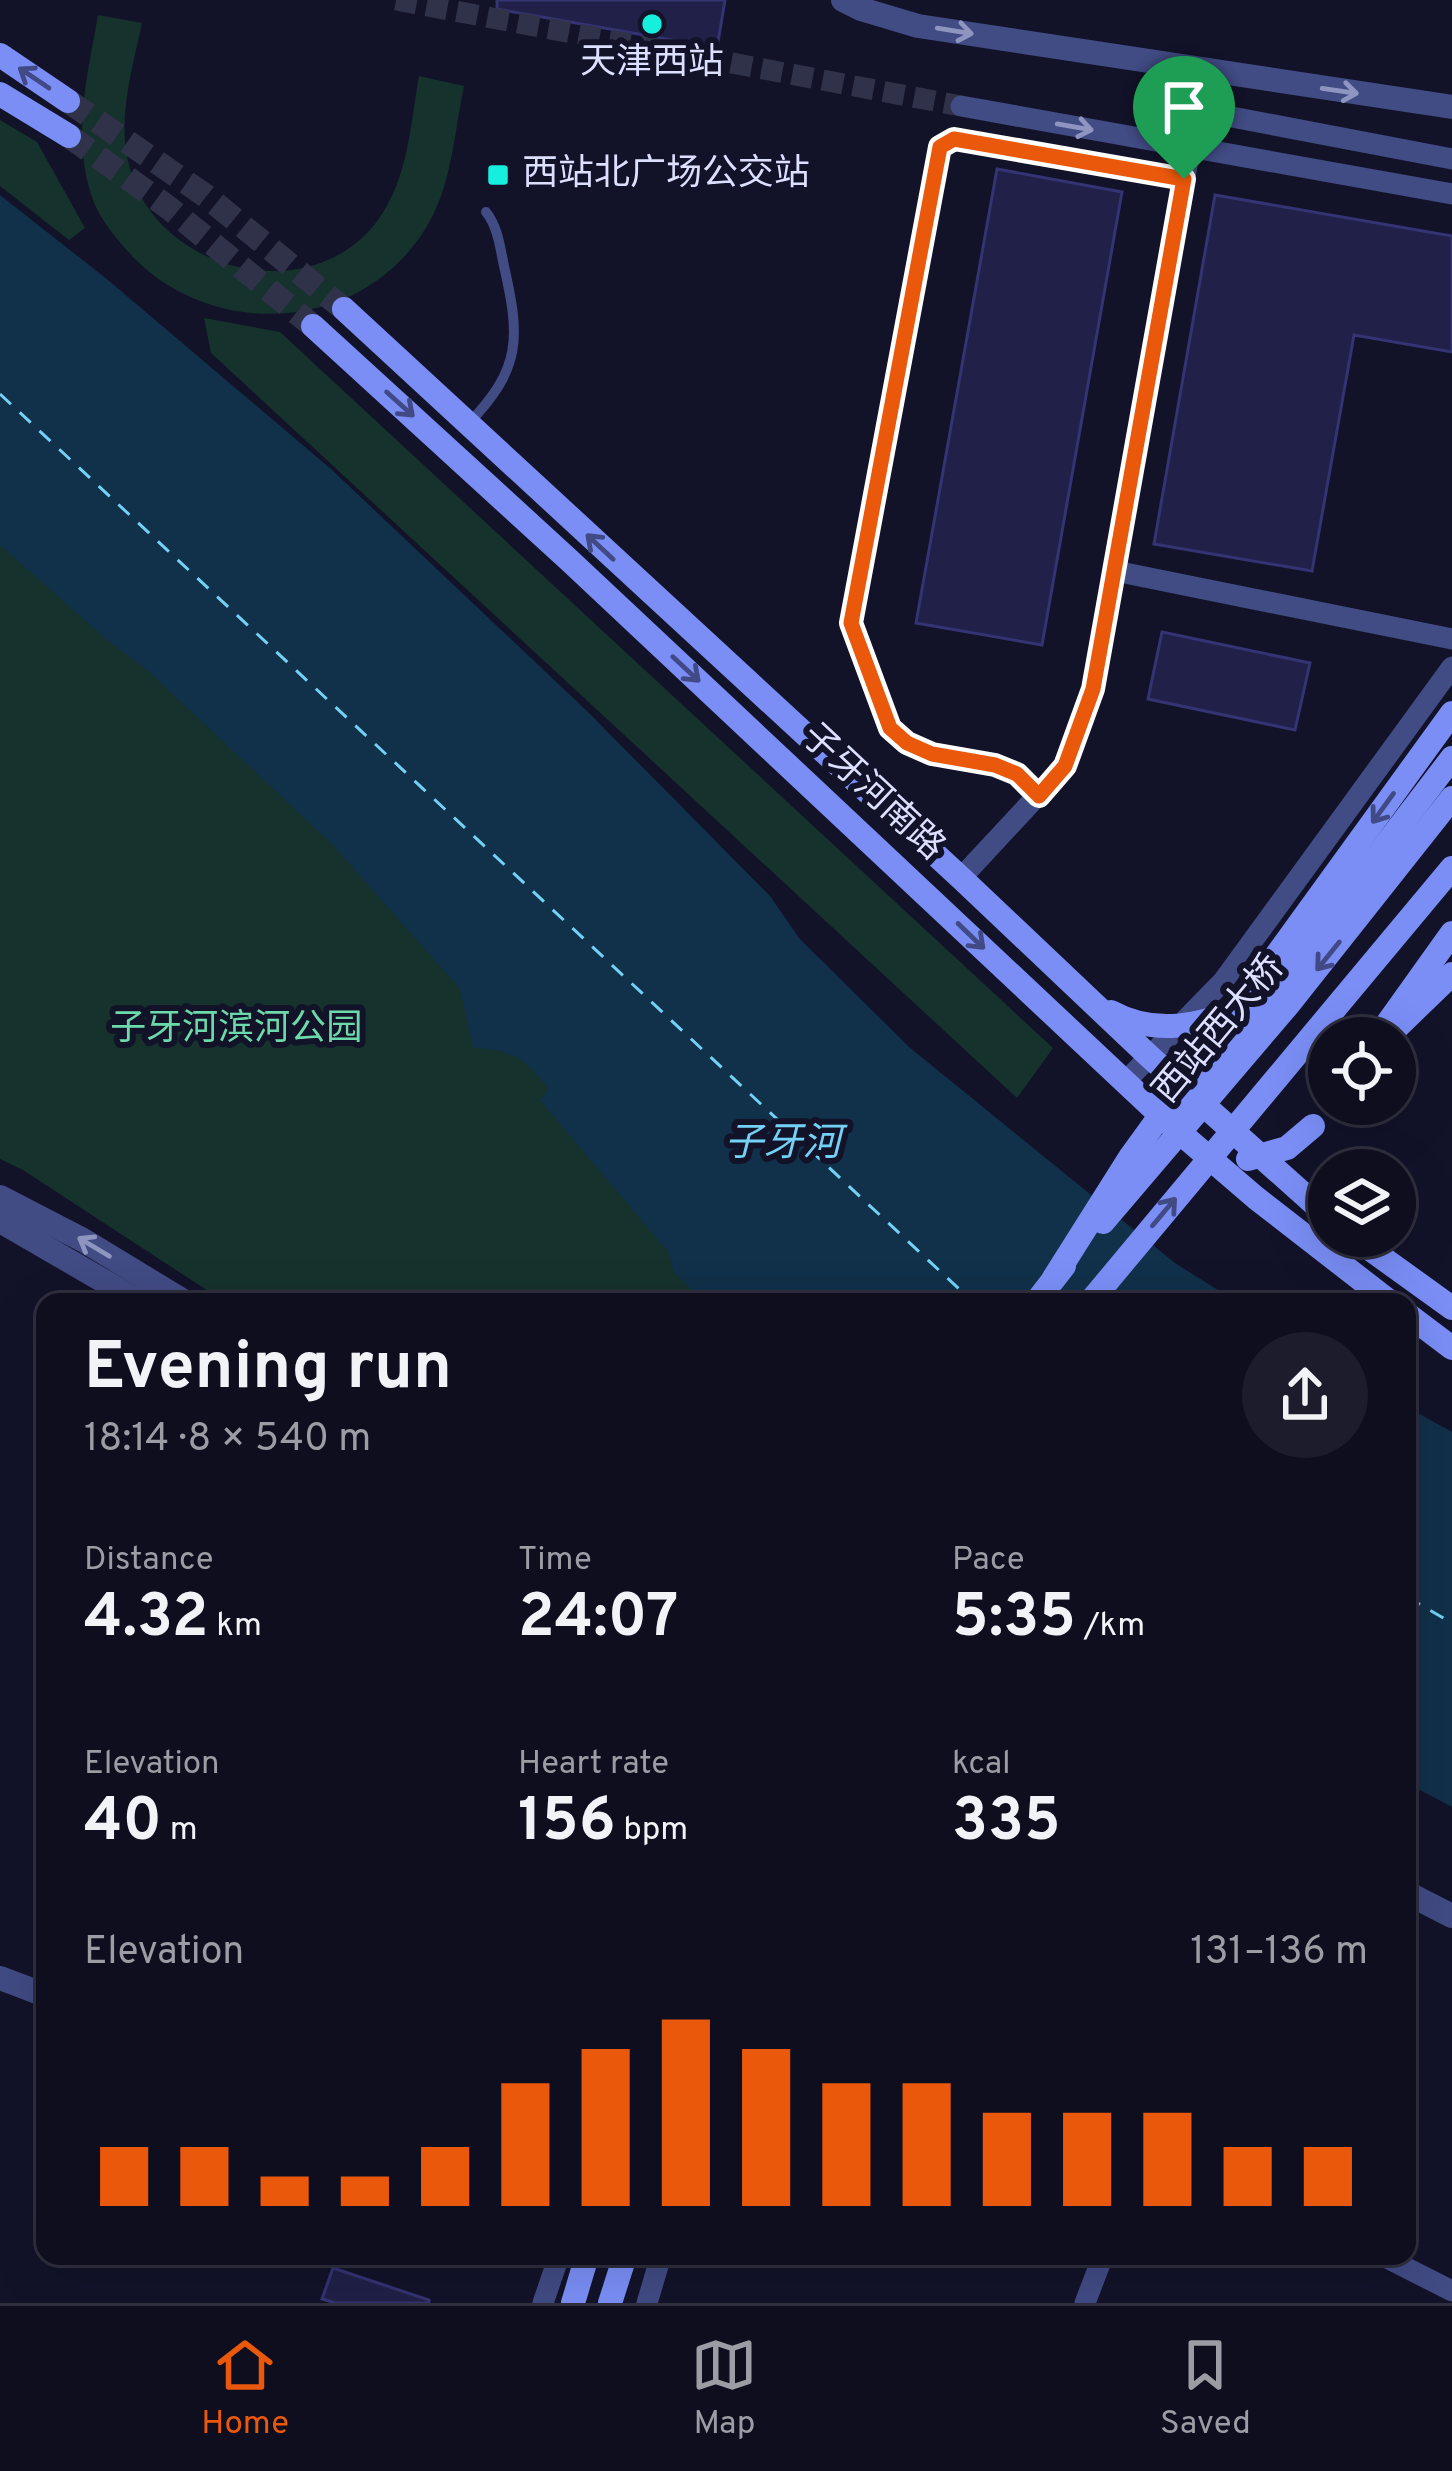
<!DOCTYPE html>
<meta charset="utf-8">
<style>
:root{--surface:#0e0e1f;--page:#1c1c2c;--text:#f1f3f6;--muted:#9b9ca4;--line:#2e2e3d;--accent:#ea580c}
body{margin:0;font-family:Overpass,"Noto Sans SC",sans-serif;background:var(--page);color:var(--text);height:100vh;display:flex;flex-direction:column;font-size:45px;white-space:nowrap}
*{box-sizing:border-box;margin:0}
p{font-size:39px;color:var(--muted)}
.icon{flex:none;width:66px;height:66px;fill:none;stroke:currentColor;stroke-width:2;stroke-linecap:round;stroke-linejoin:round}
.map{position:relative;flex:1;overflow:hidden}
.sheet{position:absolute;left:36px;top:1293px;width:1380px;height:972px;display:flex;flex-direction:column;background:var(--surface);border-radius:24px;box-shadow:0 12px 48px #0002,0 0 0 3px var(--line)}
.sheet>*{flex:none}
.tools{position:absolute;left:1308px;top:1017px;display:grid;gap:24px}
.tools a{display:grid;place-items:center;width:108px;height:108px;border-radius:50%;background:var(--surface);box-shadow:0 12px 48px #0002,0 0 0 3px var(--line);font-size:60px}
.pin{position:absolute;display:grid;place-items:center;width:102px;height:102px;color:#fff;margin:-123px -51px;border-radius:50% 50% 50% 0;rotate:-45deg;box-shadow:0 0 12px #0007}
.pin .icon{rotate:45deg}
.round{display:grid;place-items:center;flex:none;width:126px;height:126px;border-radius:63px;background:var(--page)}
.head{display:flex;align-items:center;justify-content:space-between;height:204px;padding:0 48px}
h1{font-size:66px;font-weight:700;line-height:90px}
.metrics{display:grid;grid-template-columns:repeat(3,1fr);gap:18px;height:204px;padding:12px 48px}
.metrics div{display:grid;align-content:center}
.metrics b{font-size:60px;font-weight:700}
.metrics small{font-size:33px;font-weight:400}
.metrics p{font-size:33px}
.chart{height:336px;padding:24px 48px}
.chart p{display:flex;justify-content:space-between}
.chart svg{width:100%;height:216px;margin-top:12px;stroke:var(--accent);stroke-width:6}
.dock{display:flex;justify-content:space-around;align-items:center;height:168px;border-top:3px solid var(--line);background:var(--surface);font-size:33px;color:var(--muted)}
.dock a{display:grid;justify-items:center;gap:6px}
.dock .selected{color:var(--accent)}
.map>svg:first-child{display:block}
.green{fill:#16322c}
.water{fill:#113049}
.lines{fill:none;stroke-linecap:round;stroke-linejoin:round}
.ferry{stroke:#72d1f5;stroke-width:3;stroke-dasharray:15 12;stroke-linecap:butt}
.building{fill:#202048;stroke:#343373;stroke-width:3}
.minor-tunnel{stroke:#303249;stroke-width:21;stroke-dasharray:21 10;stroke-linecap:butt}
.secondary-tunnel{stroke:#303249;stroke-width:24;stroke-dasharray:24 12;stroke-linecap:butt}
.service{stroke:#414b84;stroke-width:10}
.minor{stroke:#414b84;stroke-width:21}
.tertiary{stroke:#414b84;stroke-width:24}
.secondary{stroke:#7a8ef6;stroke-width:24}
.secondary-bridge{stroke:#7a8ef6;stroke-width:24}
.oneway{stroke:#8e95c0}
.oneway2{stroke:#414a85}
.route-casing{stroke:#fff;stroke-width:24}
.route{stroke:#ea580c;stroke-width:15}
.poi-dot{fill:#16efdd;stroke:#121329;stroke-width:4.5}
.labels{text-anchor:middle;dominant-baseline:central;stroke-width:12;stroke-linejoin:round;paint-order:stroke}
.poi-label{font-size:36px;fill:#dcdffd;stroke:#121329}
.street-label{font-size:36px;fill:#dcdffd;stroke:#121329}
.park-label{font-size:36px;fill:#6cd9aa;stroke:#121329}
.water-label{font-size:39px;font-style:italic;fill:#72d1f5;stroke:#121329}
</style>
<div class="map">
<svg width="1452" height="2303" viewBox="0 0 1452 2303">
<rect width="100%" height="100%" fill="#121329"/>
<!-- green -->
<g class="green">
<path d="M98 15 142 23C132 71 116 120 130 169 157 270 306 310 375 224 408 182 410 127 419 76L464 86C455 129 452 180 431 219 371 331 218 344 133 257 119 242 103 223 95 205 70 143 87 78 98 15Z"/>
<polygon points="0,120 37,142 85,228 69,240 0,186"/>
<polygon points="204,318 280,332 1053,1048 1017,1098 211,353"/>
<polygon points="0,479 777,1302 225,1302 23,1170 0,1159"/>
</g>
<!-- water -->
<g class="water">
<path d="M0 195 108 280 331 469 588 712 770 896 799 938 909 1047 1175 1263 1237 1302H703L673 1271 669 1253 540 1100 549 1089C523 1058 515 1050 473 1048L460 989 332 844 147 670 107 640 0 545Z"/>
<polygon points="1407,1407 1452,1432 1452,1807 1407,1783"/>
</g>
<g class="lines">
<!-- ferry -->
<g class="ferry">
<polyline points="0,394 973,1302"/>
<polyline points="1407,1597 1452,1623"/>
</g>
</g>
<!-- building -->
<g class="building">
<polygon points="497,0 725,0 717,48 497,9"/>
<polygon points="997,169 1122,192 1042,645 916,623"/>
<polygon points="1215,195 1452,236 1452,352 1354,335 1312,571 1154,544"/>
<polygon points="1162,632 1310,663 1295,730 1148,699"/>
<polygon points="333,2268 429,2300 429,2303 335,2303 322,2299"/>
</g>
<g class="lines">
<!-- minor-tunnel -->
<polyline class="minor-tunnel" points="396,0 961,106"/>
<!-- secondary-tunnel -->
<g class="secondary-tunnel">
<polyline points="68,101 206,196 344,309"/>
<polyline points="69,136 169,208 313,326"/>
</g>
<!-- service -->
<g class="service">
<path d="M469 423C522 368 520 337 504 266 500 247 498 227 486 212"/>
<polyline points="1039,796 1017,774 995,765 932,754 907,743 890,728 851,623 940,147 954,139 1184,179"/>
</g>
<!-- minor -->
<g class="minor">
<polyline points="961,106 1452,194"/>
<polyline points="1190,109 1452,159"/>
<polyline points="1115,571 1452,639"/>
<polyline points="961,878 1065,766 1093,689 1190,149"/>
<polyline points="1125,1082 1224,980 1452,667"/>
<polyline points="1383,2256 1452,2291"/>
<polyline points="543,2303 559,2256"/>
<polyline points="647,2303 661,2256"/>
<polyline points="1085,2303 1103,2256"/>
</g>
<!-- tertiary -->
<g class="tertiary">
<polyline points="843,0 861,9 918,26 1452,107"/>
<polyline points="0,1197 83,1240 185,1302"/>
<polyline points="0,1221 140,1302"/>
<polyline points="1407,1893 1452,1916"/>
<polyline points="0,1978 45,1995"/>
</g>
<!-- secondary -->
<g class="secondary">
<polyline points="0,55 68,101"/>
<polyline points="0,94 69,136"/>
<polyline points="344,309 961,878 1150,1057 1329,1217"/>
<polyline points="313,326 569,560 1171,1125 1256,1198 1390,1302"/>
<path d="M1111 1012C1155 1036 1201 1026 1244 1007"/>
<polyline points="1392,1032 1452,974"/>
<polyline points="1377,1038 1452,933"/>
<polyline points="1184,1109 1452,758"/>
<polyline points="1248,1159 1287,1148 1313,1126"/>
<polyline points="1352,1236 1452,1308"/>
<polyline points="1407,1314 1452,1348"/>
<polyline points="573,2303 587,2256"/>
<polyline points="610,2303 625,2256"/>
</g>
<!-- secondary-bridge -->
<g class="secondary-bridge">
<polyline points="1103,1222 1288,1005 1452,798"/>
<polyline points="1054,1278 1131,1156 1452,713"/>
<polyline points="1036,1302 1064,1266"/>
<polyline points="1090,1302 1452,868"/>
</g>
</g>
<!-- one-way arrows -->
<defs><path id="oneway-shaft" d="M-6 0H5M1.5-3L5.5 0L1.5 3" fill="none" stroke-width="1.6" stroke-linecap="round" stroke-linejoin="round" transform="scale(3)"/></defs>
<g class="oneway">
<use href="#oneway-shaft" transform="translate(955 31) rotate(9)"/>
<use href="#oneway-shaft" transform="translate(1340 91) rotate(8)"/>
<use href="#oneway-shaft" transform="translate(1075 127) rotate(10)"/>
<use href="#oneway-shaft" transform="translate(94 1247) rotate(-149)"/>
</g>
<g class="oneway2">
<use href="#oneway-shaft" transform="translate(34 78) rotate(-146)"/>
<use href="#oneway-shaft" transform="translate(400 404) rotate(42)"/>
<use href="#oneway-shaft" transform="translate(600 547) rotate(-137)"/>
<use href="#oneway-shaft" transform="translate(686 669) rotate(43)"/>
<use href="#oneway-shaft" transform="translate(1383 808) rotate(126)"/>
<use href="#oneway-shaft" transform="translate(971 936) rotate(44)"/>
<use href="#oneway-shaft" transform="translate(1328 956) rotate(129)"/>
<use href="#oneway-shaft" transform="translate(1164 1212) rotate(-50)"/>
</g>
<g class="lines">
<!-- route casing -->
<g class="route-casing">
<polygon id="route" points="954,139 1184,179 1093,689 1065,766 1039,796 1017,774 995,765 932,754 907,743 890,728 851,623 940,147"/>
</g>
<!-- route -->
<use href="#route" class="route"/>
</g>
<!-- markers -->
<g class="poi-dot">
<circle cx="652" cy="24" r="12"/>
<rect x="486" y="163" width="24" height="24" rx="6"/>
</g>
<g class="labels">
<!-- poi labels -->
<g class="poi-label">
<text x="652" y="64">天津西站</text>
<text x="522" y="175" text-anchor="start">西站北广场公交站</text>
</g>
<!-- street labels -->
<g class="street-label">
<text transform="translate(872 793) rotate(43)">子牙河南路</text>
<text transform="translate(1220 1030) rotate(-50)">西站西大桥</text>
</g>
<!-- park labels -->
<g class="park-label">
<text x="236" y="1030">子牙河滨河公园</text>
</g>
<!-- water labels -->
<g class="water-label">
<text x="783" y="1145">子牙河</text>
</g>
</g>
</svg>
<div class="tools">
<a><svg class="icon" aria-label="locate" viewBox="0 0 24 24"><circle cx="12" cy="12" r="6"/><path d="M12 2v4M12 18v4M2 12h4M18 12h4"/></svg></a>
<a><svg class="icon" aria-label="layers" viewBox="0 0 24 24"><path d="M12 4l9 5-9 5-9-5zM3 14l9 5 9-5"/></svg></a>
</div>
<div class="pin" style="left:1184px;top:179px;background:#1e9e55"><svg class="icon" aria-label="arrive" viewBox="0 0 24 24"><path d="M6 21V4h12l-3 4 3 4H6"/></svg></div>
<section class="sheet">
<div class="head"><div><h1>Evening run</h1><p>18:14 · 8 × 540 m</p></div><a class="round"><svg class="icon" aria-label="share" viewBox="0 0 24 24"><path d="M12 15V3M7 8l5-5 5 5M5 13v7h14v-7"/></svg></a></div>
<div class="metrics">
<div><p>Distance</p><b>4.32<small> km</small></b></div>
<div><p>Time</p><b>24:07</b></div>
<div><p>Pace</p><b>5:35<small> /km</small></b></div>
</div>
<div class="metrics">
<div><p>Elevation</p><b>40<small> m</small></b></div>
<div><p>Heart rate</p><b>156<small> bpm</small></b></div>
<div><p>kcal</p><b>335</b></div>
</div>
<div class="chart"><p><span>Elevation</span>131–136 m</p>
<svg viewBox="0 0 160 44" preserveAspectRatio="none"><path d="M5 44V32M15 44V32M25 44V38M35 44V38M45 44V32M55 44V19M65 44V12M75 44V6M85 44V12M95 44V19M105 44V19M115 44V25M125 44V25M135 44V25M145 44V32M155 44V32"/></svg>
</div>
</section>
</div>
<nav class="dock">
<a class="selected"><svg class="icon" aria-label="home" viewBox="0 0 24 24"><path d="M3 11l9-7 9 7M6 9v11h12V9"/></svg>Home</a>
<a><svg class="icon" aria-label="map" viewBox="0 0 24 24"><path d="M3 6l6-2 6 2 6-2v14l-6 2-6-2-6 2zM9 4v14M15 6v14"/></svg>Map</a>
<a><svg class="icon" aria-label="saved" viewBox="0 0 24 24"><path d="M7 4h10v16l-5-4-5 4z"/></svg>Saved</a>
</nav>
